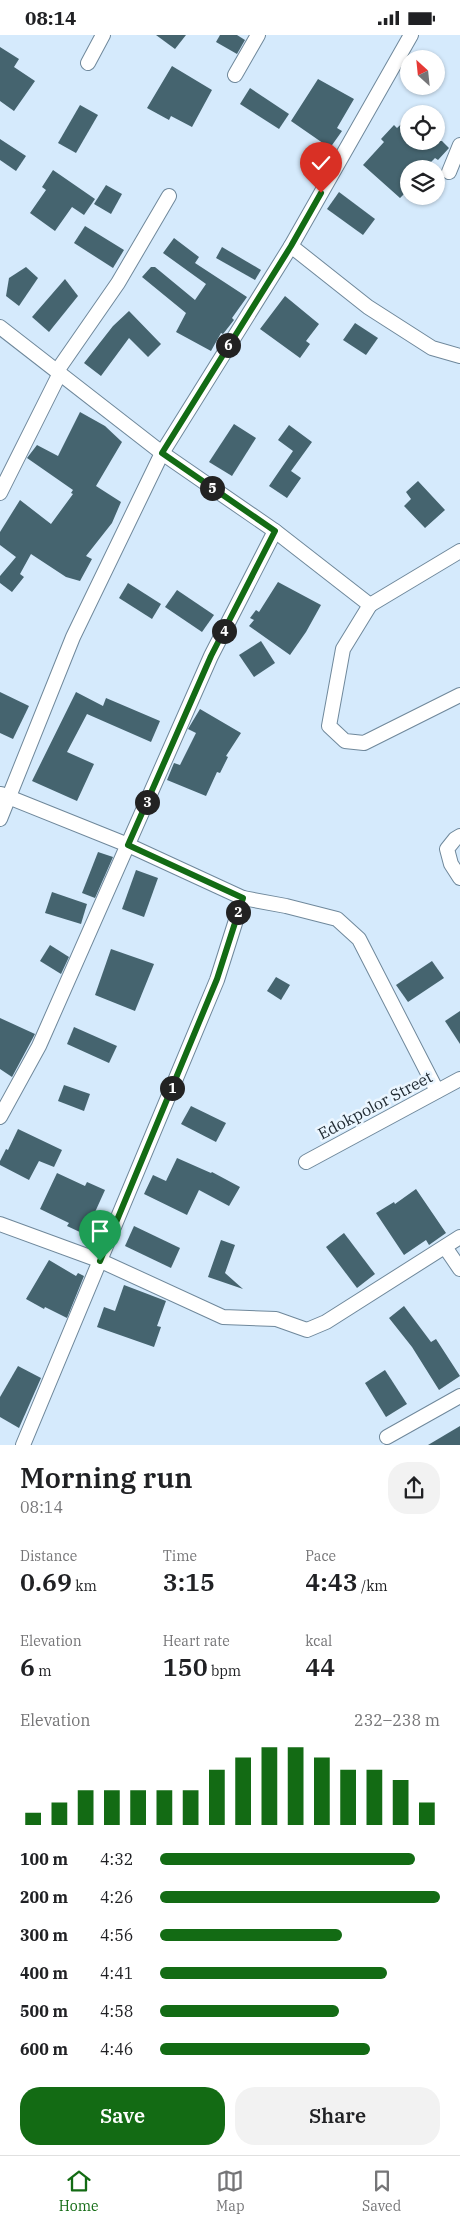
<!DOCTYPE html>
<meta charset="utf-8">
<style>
:root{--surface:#fff;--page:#f2f2f2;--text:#202124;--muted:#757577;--line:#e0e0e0;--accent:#136b14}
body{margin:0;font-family:"IBM Plex Serif",serif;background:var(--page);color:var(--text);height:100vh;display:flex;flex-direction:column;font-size:19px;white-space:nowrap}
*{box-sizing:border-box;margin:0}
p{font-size:16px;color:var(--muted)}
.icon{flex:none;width:28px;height:28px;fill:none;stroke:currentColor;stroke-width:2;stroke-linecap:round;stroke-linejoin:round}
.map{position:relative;height:1410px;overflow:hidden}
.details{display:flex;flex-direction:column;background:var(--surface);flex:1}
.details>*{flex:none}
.needle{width:32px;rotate:333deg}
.controls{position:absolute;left:400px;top:15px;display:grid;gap:10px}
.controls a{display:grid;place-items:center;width:45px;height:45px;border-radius:50%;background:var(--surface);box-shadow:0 1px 4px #0004;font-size:25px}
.pin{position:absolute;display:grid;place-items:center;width:42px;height:42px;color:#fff;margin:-51px -21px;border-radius:50% 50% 50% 0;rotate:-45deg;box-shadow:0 0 5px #0007}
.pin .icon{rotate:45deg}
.km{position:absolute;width:25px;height:25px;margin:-12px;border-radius:50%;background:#222;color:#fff;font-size:14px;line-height:25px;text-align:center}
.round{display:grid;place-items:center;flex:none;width:52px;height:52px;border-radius:20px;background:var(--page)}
.headline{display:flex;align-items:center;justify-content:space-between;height:85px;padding:0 20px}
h1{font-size:28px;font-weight:600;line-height:38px}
.metrics{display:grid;grid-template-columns:repeat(3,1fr);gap:8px;height:85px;padding:5px 20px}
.metrics div{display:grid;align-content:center}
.metrics b{font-size:25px;font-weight:600}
.metrics small{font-size:14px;font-weight:400}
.metrics p{font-size:14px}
.chart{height:140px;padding:10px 20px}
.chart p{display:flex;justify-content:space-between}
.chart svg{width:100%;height:90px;margin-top:5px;stroke:var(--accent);stroke-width:6}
.action{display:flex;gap:10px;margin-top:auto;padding:10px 20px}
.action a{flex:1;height:58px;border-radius:20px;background:var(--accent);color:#fff;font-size:20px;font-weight:600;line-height:58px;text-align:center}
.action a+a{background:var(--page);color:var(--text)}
ul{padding:0 20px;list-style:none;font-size:16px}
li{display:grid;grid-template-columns:80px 60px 1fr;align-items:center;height:38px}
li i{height:12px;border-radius:6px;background:var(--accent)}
.status{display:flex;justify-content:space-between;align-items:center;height:35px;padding:0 25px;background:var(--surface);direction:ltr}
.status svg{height:14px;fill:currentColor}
.tabs{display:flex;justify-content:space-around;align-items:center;height:70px;border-top:1px solid var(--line);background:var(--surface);font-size:14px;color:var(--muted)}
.tabs a{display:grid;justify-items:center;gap:2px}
.tabs .selected{color:var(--accent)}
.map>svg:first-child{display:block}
.building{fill:#45646f}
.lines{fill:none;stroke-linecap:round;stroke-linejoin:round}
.street-casing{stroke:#6f889b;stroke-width:16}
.street{stroke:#fff;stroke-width:14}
.route-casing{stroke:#fff;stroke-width:10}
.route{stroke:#136b14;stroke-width:6}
.labels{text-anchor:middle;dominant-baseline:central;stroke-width:5;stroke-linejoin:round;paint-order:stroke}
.street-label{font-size:16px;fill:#1e2830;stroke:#ebf6ff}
</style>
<div class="status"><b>08:14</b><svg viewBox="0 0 49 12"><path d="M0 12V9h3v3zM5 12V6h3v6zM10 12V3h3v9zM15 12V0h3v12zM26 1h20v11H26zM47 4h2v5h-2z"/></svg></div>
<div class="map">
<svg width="460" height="1410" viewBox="0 0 460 1410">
<rect width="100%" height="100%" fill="#d5eafc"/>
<!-- building -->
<g class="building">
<polygon points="156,0 186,0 175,14"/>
<polygon points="220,0 237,0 245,5 237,19 216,7"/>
<polygon points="0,12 19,24 14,32 35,46 14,76 0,66"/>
<polygon points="172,31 212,55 192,92 171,81 169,85 147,73"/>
<polygon points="318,44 354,64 337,93 342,96 330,113 291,86"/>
<polygon points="250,53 289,79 279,94 240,69"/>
<polygon points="80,70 98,80 76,118 58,108"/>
<polygon points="409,82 409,106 442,106 449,113 438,125 435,123 424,134 409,134 409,154 400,163 363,130 384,107 381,104 394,90 397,93"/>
<polygon points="0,104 26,121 16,136 0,125"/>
<polygon points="53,135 95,164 84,180 72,172 55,196 30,178 46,155 42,152"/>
<polygon points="106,150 122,159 111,179 94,169"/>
<polygon points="339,157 375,184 363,200 327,174"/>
<polygon points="85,191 124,215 113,233 74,208"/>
<polygon points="174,203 199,222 195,228 247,262 232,283 234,285 223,299 221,298 211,316 176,297 186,278 142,242 151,232 155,232 195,265 206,249 163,218"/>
<polygon points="222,212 261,235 255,245 216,223"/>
<polygon points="26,232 38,243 19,271 6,261 9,243"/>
<polygon points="65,244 78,261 49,297 32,282"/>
<polygon points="285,261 319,289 306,306 310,309 300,323 260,294"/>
<polygon points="129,276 161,309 148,322 129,303 101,341 84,328 113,291"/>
<polygon points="355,288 378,303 366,320 343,305"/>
<polygon points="80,377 105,391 122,407 96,451 121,467 112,488 86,521 92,524 80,546 66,542 31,519 20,539 24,542 12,557 0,548 0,541 16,522 0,510 0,497 20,465 51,489 73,459 71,458 73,455 27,423 37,410 58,421"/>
<polygon points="234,389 256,403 232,441 209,427"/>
<polygon points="289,390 312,407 291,436 301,443 287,463 269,451 293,416 278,405"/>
<polygon points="418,446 445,475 425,493 404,471 411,464 406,457"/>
<polygon points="278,547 321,570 306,597 290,620 249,591 254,585 250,583 256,575 259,577"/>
<polygon points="128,548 161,569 152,584 119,563"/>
<polygon points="177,555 214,580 202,597 165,572"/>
<polygon points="261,606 275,628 254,642 239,620"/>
<polygon points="0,657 29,671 13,704 0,698"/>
<polygon points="76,657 103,671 106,663 160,686 151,707 87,679 67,717 94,729 77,766 32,746"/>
<polygon points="200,674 241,698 226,721 228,722 220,738 217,737 206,761 167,745 174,728 180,730 196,698 188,694"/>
<polygon points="98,817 113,822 95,863 82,858"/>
<polygon points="136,835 158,843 144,882 122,874"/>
<polygon points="52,857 87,869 81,889 45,878"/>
<polygon points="50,910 69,922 61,939 40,926"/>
<polygon points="111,914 154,929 135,976 95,960"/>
<polygon points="432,926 444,943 408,967 396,950"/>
<polygon points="276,942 290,950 281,965 267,956"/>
<polygon points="460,976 460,1009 445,986"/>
<polygon points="0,983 35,999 12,1042 0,1034"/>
<polygon points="74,992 117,1011 109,1028 67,1009"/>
<polygon points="64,1050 90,1059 84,1076 58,1066"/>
<polygon points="191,1071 226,1088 216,1107 181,1089"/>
<polygon points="18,1094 62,1115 54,1132 39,1126 29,1145 0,1130 0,1126 6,1114 8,1115"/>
<polygon points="177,1123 211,1138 212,1137 240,1152 229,1171 199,1155 187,1180 144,1159 153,1140 166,1146"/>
<polygon points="57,1138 85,1151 87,1147 105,1155 91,1186 105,1192 99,1206 67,1191 69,1188 40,1174"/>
<polygon points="416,1154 446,1198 429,1210 426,1205 404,1220 376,1178 394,1167 395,1169"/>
<polygon points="134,1191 180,1213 171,1233 125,1211"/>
<polygon points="344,1198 375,1239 357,1253 326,1212"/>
<polygon points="221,1205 235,1210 225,1238 243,1254 208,1242"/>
<polygon points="49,1225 76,1241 78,1238 84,1241 67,1283 45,1272 44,1274 26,1264"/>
<polygon points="124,1250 166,1266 157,1291 161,1292 154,1312 97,1292 104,1272 115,1276"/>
<polygon points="404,1271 431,1307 436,1304 460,1341 439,1355 412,1312 389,1283"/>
<polygon points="18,1331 41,1343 19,1393 0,1382 0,1362"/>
<polygon points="385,1335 407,1369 386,1382 365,1348"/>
<polygon points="460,1391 460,1410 428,1410"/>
</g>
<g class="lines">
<!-- street casing -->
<g class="street-casing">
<g id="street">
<polyline points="88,28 103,0"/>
<polyline points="235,40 258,0"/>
<polyline points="449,137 460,110"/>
<polyline points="291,211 411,0"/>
<polyline points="0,292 162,418 275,496 370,570 343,614 329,691 345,706 364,708 460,660"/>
<polyline points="57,336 118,248 169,161"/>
<polyline points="0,458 60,338"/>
<polyline points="370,570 460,516"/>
<polyline points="1,759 128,810 243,863 286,871 337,884 359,904 437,1056"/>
<polyline points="0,784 73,602 162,418 291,211 368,272 432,313 460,321"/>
<polyline points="460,801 455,804 447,814 451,829 460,843"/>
<polyline points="0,1082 39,1011 211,621 275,496"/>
<polyline points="306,1127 460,1044"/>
<polyline points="0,1189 101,1226 223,1282 276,1284 307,1295 326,1287 460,1202"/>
<polyline points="445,1212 460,1234"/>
<polyline points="387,1402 460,1361"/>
<polyline points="23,1410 217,945 243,863"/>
</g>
</g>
<!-- street -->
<use href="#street" class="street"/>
</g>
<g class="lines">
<!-- route casing -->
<g class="route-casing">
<polyline id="route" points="100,1226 217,944 243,863 128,810 211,621 275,496 162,418 291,211 321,158"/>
</g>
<!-- route -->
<use href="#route" class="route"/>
</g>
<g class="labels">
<!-- street labels -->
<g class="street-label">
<text transform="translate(375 1070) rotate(-28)">Edokpolor Street</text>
</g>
</g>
</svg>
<div class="controls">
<a><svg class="needle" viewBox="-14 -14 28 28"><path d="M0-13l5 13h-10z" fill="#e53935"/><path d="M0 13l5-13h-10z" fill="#757577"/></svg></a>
<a><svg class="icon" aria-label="locate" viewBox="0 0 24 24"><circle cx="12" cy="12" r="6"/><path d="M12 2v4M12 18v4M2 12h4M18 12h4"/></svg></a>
<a><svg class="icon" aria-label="layers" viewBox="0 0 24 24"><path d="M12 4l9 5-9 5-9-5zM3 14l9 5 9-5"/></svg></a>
</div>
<div class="pin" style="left:100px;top:1226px;background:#1e9e55"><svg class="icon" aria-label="arrive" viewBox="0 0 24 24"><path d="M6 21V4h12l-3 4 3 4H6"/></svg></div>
<div class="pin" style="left:321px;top:158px;background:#d93025"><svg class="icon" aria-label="check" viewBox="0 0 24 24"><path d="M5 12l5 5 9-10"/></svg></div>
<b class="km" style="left:172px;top:1053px">1</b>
<b class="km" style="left:238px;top:877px">2</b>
<b class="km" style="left:147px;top:767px">3</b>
<b class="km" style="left:224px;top:596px">4</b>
<b class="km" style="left:212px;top:453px">5</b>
<b class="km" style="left:228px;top:310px">6</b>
</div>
<section class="details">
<div class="headline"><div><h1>Morning run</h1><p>08:14</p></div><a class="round"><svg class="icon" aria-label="share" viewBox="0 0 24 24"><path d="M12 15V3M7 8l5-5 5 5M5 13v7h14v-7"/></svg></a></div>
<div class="metrics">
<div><p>Distance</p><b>0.69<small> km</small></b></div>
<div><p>Time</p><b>3:15</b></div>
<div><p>Pace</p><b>4:43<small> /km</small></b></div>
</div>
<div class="metrics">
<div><p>Elevation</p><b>6<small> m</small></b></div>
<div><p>Heart rate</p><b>150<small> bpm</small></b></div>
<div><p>kcal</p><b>44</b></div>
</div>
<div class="chart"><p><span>Elevation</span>232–238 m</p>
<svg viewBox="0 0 160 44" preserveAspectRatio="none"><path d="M5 44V38M15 44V33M25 44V27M35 44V27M45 44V27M55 44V27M65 44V27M75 44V17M85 44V11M95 44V6M105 44V6M115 44V11M125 44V17M135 44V17M145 44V22M155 44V33"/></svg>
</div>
<ul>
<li><b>100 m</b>4:32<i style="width:91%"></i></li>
<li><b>200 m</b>4:26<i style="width:100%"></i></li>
<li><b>300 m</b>4:56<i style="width:65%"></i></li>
<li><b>400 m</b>4:41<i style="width:81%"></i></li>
<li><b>500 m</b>4:58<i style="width:64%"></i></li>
<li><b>600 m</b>4:46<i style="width:75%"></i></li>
</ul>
<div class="action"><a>Save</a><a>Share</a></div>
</section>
<nav class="tabs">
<a class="selected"><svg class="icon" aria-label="home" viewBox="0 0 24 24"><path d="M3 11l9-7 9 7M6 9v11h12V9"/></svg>Home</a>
<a><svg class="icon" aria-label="map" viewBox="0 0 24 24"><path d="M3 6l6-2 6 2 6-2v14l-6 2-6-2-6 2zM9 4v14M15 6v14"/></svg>Map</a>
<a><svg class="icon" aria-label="saved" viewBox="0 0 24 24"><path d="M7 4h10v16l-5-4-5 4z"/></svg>Saved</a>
</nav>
